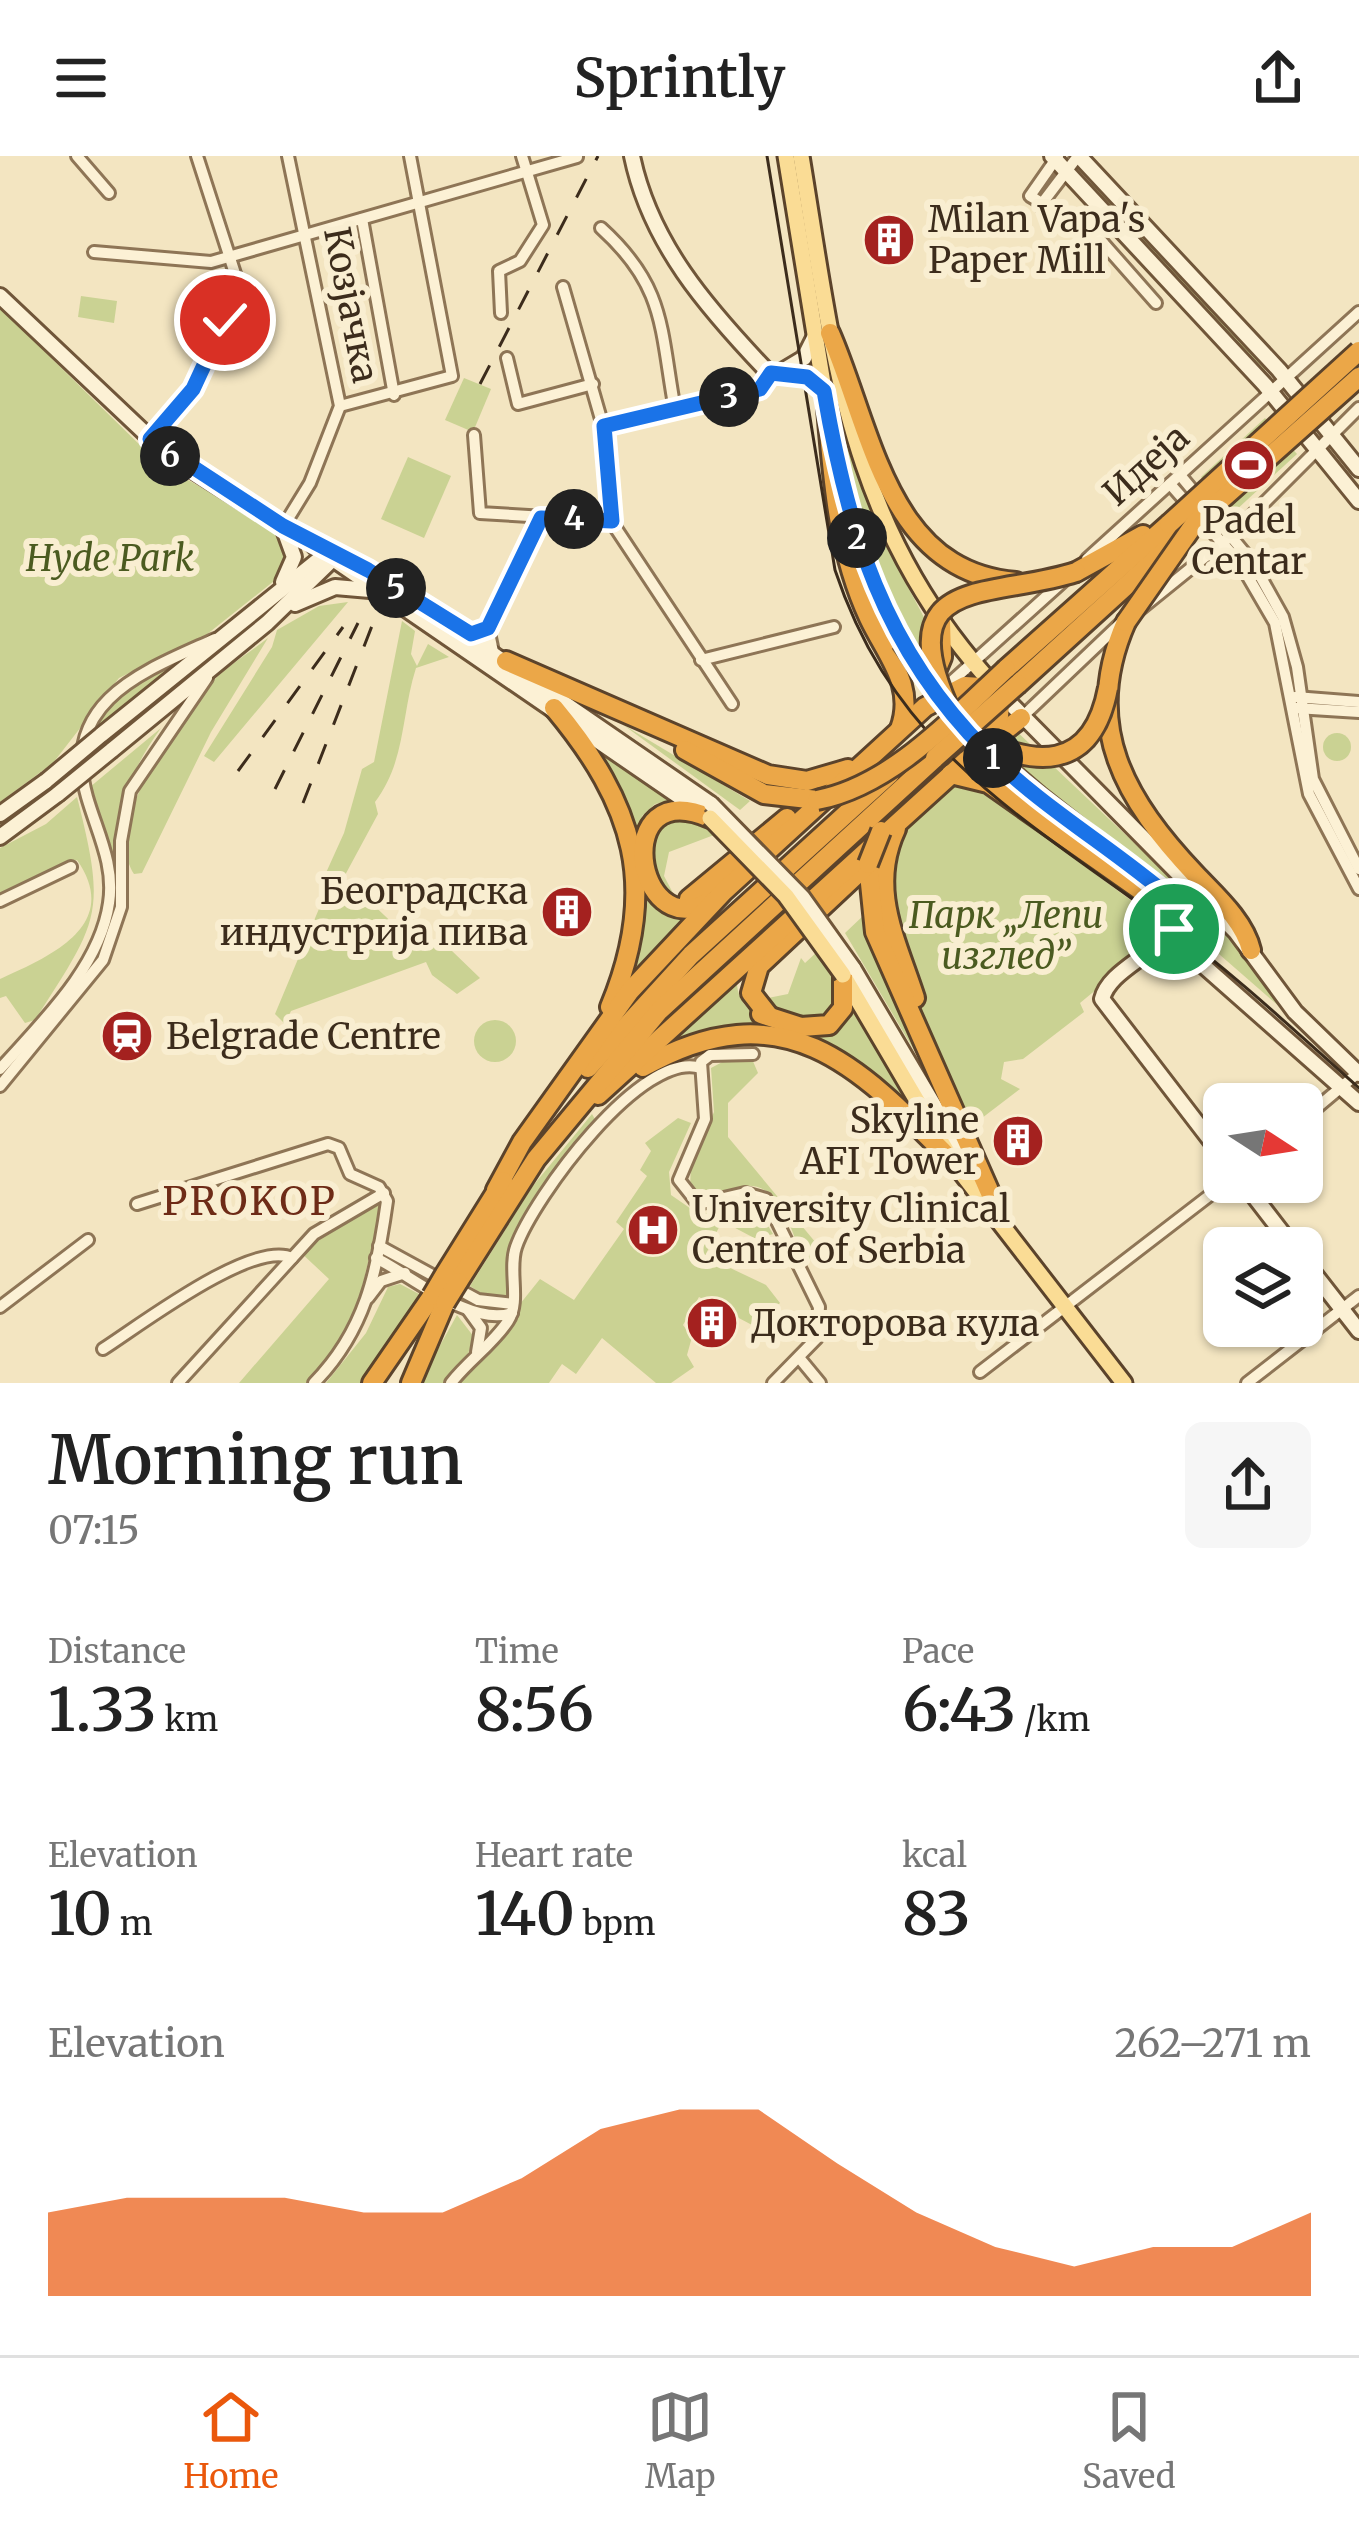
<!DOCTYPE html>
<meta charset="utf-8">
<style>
:root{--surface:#fff;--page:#f6f6f6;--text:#222;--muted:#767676;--line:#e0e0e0;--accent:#ea580c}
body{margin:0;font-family:Merriweather,serif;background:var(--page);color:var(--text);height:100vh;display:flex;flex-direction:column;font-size:45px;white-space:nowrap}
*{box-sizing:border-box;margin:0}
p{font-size:39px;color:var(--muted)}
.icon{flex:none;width:66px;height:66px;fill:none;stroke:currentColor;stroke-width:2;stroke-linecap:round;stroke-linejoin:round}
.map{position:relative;height:1227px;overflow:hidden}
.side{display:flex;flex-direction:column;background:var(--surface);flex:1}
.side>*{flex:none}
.needle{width:78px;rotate:102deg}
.controls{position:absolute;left:1203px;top:927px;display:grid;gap:24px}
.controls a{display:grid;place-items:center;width:120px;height:120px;border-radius:18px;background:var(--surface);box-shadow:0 3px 9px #0004;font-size:60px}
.pin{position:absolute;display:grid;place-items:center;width:102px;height:102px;color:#fff;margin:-51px;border:6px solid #fff;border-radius:50%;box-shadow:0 3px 12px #0007}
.km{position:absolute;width:60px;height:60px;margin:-30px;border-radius:50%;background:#222;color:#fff;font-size:33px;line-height:60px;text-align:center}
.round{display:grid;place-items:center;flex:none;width:126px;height:126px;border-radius:18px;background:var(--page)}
.summary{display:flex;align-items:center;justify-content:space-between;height:204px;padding:0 48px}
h1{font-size:66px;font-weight:600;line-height:90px}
.metrics{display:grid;grid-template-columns:repeat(3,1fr);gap:18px;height:204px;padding:12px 48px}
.metrics div{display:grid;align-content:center}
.metrics b{font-size:60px;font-weight:600}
.metrics small{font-size:33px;font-weight:400}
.metrics p{font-size:33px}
.chart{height:336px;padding:24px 48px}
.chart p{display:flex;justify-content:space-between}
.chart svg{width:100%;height:216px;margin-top:12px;fill:var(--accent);opacity:.7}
header{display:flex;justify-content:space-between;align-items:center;height:156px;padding:0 48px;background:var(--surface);font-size:54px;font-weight:600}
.tabs{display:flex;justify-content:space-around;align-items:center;height:168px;border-top:3px solid var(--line);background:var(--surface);font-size:33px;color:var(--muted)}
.tabs a{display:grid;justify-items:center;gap:6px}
.tabs .selected{color:var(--accent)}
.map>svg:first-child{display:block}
.green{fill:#cad293}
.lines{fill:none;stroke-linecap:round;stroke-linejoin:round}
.street-casing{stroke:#8e7556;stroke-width:16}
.secondary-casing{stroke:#705639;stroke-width:20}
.primary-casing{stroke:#5b432b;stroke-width:21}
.highway-casing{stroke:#5b432b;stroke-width:24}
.street{stroke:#fcf1d5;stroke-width:10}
.secondary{stroke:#fcf1d5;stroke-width:14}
.primary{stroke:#fadc95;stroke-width:15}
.highway{stroke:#eba748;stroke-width:18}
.tram{stroke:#3c2c1c;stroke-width:3}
.rail{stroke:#3c2c1c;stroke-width:3;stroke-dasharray:21 21;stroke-linecap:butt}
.secondary-bridge-casing{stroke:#705639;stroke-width:20;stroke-linecap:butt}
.primary-bridge-casing{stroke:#5b432b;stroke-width:21;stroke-linecap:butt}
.highway-bridge-casing{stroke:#5b432b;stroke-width:24;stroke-linecap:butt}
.secondary-bridge{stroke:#fcf1d5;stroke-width:14}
.primary-bridge{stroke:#fadc95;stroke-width:15}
.highway-bridge{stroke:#eba748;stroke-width:18}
.route-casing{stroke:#fff;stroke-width:24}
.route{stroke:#1a73e8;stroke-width:15}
.labels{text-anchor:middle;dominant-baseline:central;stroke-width:12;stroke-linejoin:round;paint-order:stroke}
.poi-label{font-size:36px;fill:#3c2c1c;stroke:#f9eed1;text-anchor:start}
.street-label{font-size:36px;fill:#3c2c1c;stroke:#f9eed1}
.park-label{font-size:36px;font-style:italic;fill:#4b5b20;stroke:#f9eed1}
.neighbourhood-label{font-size:39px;letter-spacing:3px;fill:#6e2b17;stroke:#f9eed1}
</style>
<header><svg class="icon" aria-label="menu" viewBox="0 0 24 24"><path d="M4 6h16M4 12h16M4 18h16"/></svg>Sprintly<svg class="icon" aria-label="share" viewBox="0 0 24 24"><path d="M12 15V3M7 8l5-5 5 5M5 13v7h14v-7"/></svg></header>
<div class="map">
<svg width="1359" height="1227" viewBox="0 0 1359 1227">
<rect width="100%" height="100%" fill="#f3e5c1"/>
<!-- green -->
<g class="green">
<polygon points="1095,24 1270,209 1264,215 1090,28"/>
<polygon points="81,140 117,145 114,167 78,161"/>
<polygon points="0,152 143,292 175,317 278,373 289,398 274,425 206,479 119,522 53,607 0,646"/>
<polygon points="464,222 491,233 473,276 445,264"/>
<polygon points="833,232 882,382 927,467 925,521 909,519 896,497 907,487 853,336"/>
<polygon points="1265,262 1297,298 1234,356 1201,321"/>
<polygon points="408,301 451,320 424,382 381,363"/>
<polygon points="348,446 214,606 204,600 272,491 277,474 319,450"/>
<path d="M402 465 415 475 411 498 417 510 428 488 449 501 416 512C401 559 406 605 375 646L378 658 344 721 404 778 414 774 452 795 480 822 457 838 432 819 426 806 291 855 285 868 275 858 326 736 320 730 344 677 362 613 374 606Z"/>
<path d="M268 482 211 576 142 717 134 718C102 670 176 564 210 528 226 511 249 497 268 482Z"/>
<path d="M178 505 179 507 95 575C110 536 142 521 178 505Z"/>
<polygon points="622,568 750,645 740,654"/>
<polygon points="1012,571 1225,773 1281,852 1204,785 1185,746 991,590"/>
<path d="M161 572C127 619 112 663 118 722L90 631Z"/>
<circle cx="1337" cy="591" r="14"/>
<polygon points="587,581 680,643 655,648 642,660 639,688 657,754 674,763 693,760 621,839 633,680 618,630"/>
<path d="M966 623 1163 768 1161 780 1080 847 1084 856 1023 903 1004 906 1001 923 1020 933 965 975C943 908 880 765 891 700 896 669 939 636 966 623Z"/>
<path d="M77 641C107 759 99 764 35 864L25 867 6 840 0 842V823C48 801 123 770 77 704L0 740V692L46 668Z"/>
<polygon points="688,659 714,679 669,696 664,720 674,739 656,719 650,675"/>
<polygon points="864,759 868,774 941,940 845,777"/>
<polygon points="818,795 836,825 838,853 827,865 806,866 764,850 759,823 768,842 788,838 801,802 805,807"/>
<path d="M737 819C734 860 770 865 803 876L851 842 916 956C844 883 751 851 654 894Z"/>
<circle cx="495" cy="885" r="21"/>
<path d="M728 903H752L758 917 728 947V981L821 1093 804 1109C794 1082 782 1026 745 1030 732 1031 721 1038 708 1040L690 1031 691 1009 714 956 711 912Z"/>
<polygon points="592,958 596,965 512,1087 506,1139 487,1141 470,1130 532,1031"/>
<polygon points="678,962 691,967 669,1016 671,1039 700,1059 735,1050 757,1051 773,1078 756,1083 722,1065 705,1100 766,1129 780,1147 752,1169 699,1141 683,1169 692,1181 687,1199 694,1211 671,1227 656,1227 602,1182 576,1218 562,1208 549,1227 457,1227 540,1123 574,1144 624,1073 616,1066 647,1020 640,1014 651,995 645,987"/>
<polygon points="383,1043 352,1174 306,1227 239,1227 329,1123 298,1094 318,1073"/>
<polygon points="400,1128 419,1138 365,1227 326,1227 366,1177 388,1131"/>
<polygon points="457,1159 474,1181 468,1198 445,1227 419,1227"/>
</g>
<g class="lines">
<!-- street casing -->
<g class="street-casing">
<g id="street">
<polyline points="77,0 109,37"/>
<polyline points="1058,0 1030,40 1096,79 1156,147"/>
<polyline points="1040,50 1078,0"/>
<polyline points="362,63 394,239"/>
<path d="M601 72C666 131 660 172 675 254"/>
<polyline points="94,96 211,106 577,1"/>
<polyline points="563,131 603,270 613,368 732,548"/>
<polyline points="501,157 499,115 520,105 543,69 522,0"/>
<polyline points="507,202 518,248 593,228"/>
<polyline points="340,250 452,220 410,0"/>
<polyline points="603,270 760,233 771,217"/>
<polyline points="474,279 480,357 612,365"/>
<polyline points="150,283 193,233 239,130 197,0"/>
<polyline points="1180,319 1253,407 1283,461 1297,511 1313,623 1359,713"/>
<polyline points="1170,328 1240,407 1275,467 1309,638 1359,733"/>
<polyline points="283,371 310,327 340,250 288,0"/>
<polyline points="1087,403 1359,156"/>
<polyline points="1138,455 1232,379 1359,252"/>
<polyline points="493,496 488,472 541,362"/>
<polyline points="701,504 834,471"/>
<polyline points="940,536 1069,420"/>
<polyline points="1295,541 1359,546"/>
<polyline points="1296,552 1359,556"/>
<polyline points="1021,562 1123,465"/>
<polyline points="0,745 71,711"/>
<polyline points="753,898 710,899 701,906 705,963 679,1024 698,1048 745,1037 766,1043 819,1151 817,1182 773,1227"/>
<path d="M0 913C41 867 100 811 109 747 115 709 97 676 87 641 59 544 147 514 215 483"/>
<polyline points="0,930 103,804 121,751 121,685 130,635 207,522"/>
<polyline points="1302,964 1358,917"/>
<path d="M137 1048 328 988 339 992 350 1018 379 1031 387 1045C377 1117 365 1175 314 1227"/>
<polyline points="379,1090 478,1144 513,1148"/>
<path d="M376 1102C412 1120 471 1171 512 1157"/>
<polyline points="368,1142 381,1125 405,1117"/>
<polyline points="0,1151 88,1084"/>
<polyline points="468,1154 481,1172 477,1196"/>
<path d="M103 1193C139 1170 253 1083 292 1102"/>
<polyline points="801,1204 820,1227"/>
<polyline points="980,1216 1227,1026"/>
<polyline points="178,1227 314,1078 384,1037"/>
<path d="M451 1227C468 1205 493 1188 508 1165 521 1145 508 1114 516 1091 533 1042 643 892 701 912"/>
<polyline points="1247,1227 1359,1140"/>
</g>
</g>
<!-- secondary casing -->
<g class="secondary-casing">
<g id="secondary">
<path d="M632 0C650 87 707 152 767 215L807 221 825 235"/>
<polyline points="1052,0 1265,229 1359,345"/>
<polyline points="1079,0 1279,214 1359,313"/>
<polyline points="0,140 167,298 283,371 401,435 711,648"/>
<polyline points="779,217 804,202 815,180"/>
<polyline points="840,316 861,393 900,487"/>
<polyline points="314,390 706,659"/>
<polyline points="283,426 294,401 283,371"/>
<polyline points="295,448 335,431 370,434"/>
<polyline points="999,536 1236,776 1295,856 1359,918"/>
<polyline points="101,579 327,397"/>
<polyline points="112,594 267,467 334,402"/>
<polyline points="1039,638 1172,743 1190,792 1205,811 1359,947"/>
<polyline points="0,658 46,625"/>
<polyline points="0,681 58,638"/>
<path d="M1181 756C1166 798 1110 810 1102 843L1224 1002"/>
<polyline points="853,812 977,1022"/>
<polyline points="1243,1026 1294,1092"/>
<polyline points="1302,1102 1359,1175"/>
</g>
</g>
<!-- primary casing -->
<g class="primary-casing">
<g id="primary">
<polyline points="786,0 827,252"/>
<path d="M801 0C835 206 847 370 996 532"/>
<polyline points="843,819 953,1006 1124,1227"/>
</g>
</g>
<!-- highway casing -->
<g class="highway-casing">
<g id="highway">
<path d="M830 177C872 273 887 416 1016 426"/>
<path d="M827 252C833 325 838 395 869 462 887 500 916 530 900 573"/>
<polyline points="1076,416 1143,379"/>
<path d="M1126 466C1080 570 1126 645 1196 719 1217 741 1244 765 1251 794"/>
<polyline points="506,505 768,619 807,625 848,613"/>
<polyline points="1006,513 1169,368"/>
<polyline points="934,520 942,501 941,465"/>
<polyline points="1018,528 1183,378"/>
<path d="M554 552C634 648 660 731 610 851"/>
<polyline points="685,594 764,638 817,644"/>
<polyline points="951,618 988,627 1157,746 1181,756"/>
<path d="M896 673C868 733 896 783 915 842"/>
<polyline points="868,708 875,776 999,1057"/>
<polyline points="689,743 787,662"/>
<path d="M708 746C635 788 609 618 710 662"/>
<polyline points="761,858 801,871 829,869 843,852 843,819"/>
<polyline points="769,860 751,837 759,810 868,708"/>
<path d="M643 911C784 832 858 909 953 1006"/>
<polyline points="588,912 691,799 890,618"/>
<polyline points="598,939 967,604 1021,562"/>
<path d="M496 1034 522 986 630 835 723 736 925 551 965 530 996 532C1005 558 997 573 980 593"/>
<polyline points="445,1118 503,1025"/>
<polyline points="458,1126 536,1003 659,855 935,602"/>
<polyline points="372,1227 432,1140"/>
<polyline points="411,1227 445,1147"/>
</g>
</g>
<!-- street -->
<use href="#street" class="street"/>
<!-- secondary -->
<use href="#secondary" class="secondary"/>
<!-- primary -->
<use href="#primary" class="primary"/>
<!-- highway -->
<use href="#highway" class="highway"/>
<!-- tram -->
<path class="tram" d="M767 0 835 414C894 592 1022 661 1164 766 1233 817 1295 875 1359 932"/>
<!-- rail -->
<g class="rail">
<polyline points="480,228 598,0"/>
<polyline points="238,615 343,471"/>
<polyline points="275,633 358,467"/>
<polyline points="303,647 377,457"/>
</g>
<!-- secondary-bridge casing -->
<g class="secondary-bridge-casing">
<g id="secondary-bridge">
<polyline points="900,487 945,552"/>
<polyline points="974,582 1039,638"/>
<polyline points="46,625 101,579"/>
<polyline points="58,638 112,594"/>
<polyline points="711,648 803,742 853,812"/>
</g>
</g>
<!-- primary-bridge casing -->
<g class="primary-bridge-casing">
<polyline id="primary-bridge" points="710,662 786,740 843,819"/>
</g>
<!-- highway-bridge casing -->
<g class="highway-bridge-casing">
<g id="highway-bridge">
<polyline points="1169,368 1359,195"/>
<polyline points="1126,466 1195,367 1359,221"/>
<path d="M952 559C885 416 990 444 1076 416"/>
<path d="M970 578C1033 612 1092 617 1108 532"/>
<polyline points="935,602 1018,528"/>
<path d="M817 644C891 630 953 562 1006 513"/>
<polyline points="868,708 881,675"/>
<polyline points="432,1140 445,1118"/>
<polyline points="445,1147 458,1126"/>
</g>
</g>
<!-- secondary-bridge -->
<use href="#secondary-bridge" class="secondary-bridge"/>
<!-- primary-bridge -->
<use href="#primary-bridge" class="primary-bridge"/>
<!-- highway-bridge -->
<use href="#highway-bridge" class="highway-bridge"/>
</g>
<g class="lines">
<!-- route casing -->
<g class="route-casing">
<path id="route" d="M225 164 193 233 150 283 283 370 368 414 471 478 488 472 541 362 612 365 604 270 760 233 771 217 807 221 824 235C848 375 883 492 986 595 1041 651 1113 692 1172 743L1181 756 1174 773"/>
</g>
<!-- route -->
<use href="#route" class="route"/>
</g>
<!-- icons -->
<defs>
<g id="building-disc" transform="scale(2.7)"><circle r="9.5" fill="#a4211f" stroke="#f9eed1"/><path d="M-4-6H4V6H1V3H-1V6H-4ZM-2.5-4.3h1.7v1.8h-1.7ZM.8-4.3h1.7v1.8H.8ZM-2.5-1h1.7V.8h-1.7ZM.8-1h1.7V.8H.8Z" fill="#fff"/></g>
<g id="stadium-disc" transform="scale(2.7)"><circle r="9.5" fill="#a4211f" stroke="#f9eed1"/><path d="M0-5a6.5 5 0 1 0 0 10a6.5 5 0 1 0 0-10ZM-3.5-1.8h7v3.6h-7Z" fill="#fff"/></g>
<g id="station-disc" transform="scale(2.7)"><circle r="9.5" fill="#a4211f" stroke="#f9eed1"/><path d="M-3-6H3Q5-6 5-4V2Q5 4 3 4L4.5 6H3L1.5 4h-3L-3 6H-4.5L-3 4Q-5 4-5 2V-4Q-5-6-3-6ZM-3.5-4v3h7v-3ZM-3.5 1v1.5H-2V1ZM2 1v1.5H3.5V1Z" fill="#fff"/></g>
<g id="hospital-disc" transform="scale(2.7)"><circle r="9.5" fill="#a4211f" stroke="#f9eed1"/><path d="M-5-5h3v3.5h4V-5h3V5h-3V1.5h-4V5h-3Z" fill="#fff"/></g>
</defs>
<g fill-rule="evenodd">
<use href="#building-disc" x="889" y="84"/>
<use href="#stadium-disc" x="1249" y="309"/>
<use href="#building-disc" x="567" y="756"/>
<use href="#station-disc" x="127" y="880"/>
<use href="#building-disc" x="1018" y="985"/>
<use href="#hospital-disc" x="653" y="1074"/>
<use href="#building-disc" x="712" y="1167"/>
</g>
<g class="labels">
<!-- poi labels -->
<g class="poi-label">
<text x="928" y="63">Milan Vapa's<tspan x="928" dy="41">Paper Mill</tspan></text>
<text x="1249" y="364" text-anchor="middle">Padel<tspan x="1249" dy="41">Centar</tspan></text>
<text x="528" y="735" text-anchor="end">Београдска<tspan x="528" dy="41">индустрија пива</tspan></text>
<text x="166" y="880">Belgrade Centre</text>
<text x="979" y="964" text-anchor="end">Skyline<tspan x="979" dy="41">AFI Tower</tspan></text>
<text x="692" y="1053">University Clinical<tspan x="692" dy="41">Centre of Serbia</tspan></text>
<text x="751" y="1167">Докторова кула</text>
</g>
<!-- street labels -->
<g class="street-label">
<text transform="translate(351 149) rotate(79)">Козјачка</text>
<text transform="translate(1146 309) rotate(-42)">Идеја</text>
</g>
<!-- park labels -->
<g class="park-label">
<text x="110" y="402">Hyde Park</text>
<text x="1006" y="759">Парк „Лепи<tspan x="1006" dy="41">изглед”</tspan></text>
</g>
<!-- neighbourhood labels -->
<g class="neighbourhood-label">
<text x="250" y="1045">PROKOP</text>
</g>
</g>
</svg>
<div class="controls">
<a><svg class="needle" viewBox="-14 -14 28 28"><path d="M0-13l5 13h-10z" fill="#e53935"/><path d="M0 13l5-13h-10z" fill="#767676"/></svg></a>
<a><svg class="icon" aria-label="layers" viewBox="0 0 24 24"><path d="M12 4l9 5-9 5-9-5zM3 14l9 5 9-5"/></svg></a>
</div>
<div class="pin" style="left:1174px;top:773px;background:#1e9e55"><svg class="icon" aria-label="arrive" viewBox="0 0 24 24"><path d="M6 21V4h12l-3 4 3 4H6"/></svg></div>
<div class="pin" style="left:225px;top:164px;background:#d93025"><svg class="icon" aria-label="check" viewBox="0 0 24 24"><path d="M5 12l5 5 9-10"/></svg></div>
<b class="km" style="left:993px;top:602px">1</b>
<b class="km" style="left:857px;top:382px">2</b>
<b class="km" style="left:729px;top:241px">3</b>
<b class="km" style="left:574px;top:363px">4</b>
<b class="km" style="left:396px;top:432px">5</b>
<b class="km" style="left:170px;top:300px">6</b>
</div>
<section class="side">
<div class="summary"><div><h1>Morning run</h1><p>07:15</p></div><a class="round"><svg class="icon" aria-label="share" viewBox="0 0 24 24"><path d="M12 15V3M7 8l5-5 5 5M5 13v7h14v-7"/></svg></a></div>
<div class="metrics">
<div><p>Distance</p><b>1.33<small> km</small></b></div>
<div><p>Time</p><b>8:56</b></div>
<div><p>Pace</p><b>6:43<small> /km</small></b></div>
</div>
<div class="metrics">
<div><p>Elevation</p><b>10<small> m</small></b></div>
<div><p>Heart rate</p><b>140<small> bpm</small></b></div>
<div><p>kcal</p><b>83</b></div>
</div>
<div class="chart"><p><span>Elevation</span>262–271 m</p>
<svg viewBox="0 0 160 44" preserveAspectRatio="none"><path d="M0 44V27L10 24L20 24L30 24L40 27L50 27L60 20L70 10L80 6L90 6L100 17L110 27L120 34L130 38L140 34L150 34L160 27V44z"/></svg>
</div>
</section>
<nav class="tabs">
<a class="selected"><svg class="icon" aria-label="home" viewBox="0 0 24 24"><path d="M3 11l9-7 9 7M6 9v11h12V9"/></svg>Home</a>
<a><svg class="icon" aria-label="map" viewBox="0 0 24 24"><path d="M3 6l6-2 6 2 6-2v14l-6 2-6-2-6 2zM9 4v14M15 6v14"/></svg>Map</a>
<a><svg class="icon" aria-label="saved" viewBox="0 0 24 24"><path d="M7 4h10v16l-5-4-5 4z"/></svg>Saved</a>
</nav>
